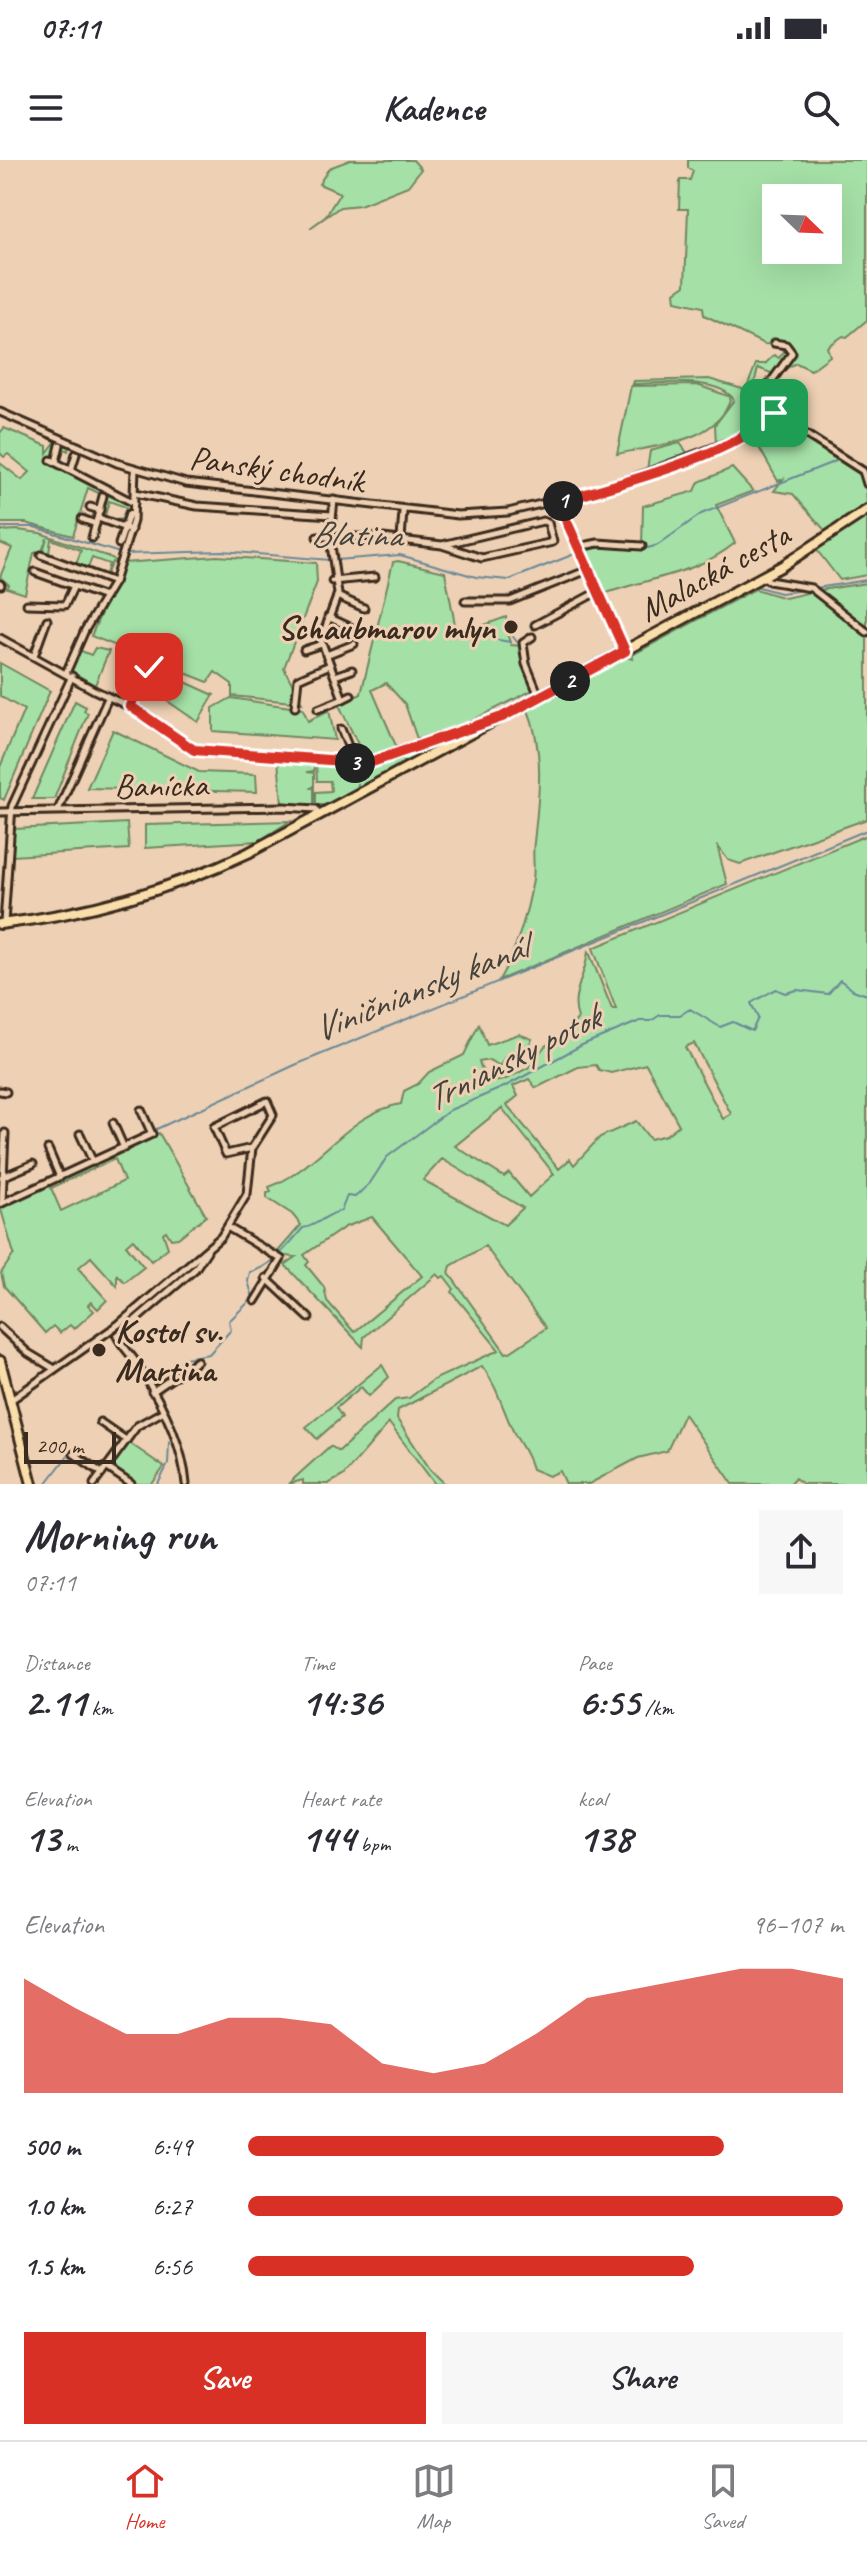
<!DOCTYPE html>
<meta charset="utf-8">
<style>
:root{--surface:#fff;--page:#f7f7f7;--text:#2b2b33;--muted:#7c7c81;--line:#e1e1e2;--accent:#d93025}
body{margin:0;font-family:Caveat,sans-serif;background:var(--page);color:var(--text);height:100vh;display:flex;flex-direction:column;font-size:30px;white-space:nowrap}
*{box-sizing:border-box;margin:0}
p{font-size:26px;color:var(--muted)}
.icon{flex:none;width:44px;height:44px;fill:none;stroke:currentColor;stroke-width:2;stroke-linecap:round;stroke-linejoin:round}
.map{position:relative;height:1324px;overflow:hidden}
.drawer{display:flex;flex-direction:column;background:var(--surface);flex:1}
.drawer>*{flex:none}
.needle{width:52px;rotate:113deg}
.fabs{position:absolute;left:762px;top:24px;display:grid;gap:16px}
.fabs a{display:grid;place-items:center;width:80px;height:80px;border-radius:0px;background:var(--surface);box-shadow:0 8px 32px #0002;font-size:40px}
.scale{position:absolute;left:24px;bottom:20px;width:92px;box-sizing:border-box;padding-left:8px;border:4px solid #3b2a1e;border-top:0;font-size:22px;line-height:28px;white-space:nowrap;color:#3b2a1e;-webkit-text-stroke:6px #eed1b4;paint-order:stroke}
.pin{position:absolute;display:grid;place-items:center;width:68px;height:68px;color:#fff;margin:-34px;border-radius:16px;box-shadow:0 4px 12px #0006}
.km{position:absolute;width:40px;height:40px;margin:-20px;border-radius:50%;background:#222;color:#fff;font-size:22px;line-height:40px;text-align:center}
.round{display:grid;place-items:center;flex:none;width:84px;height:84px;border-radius:0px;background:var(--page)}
.overview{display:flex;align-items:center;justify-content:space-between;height:136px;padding:0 24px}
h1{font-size:44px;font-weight:700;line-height:60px}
.metrics{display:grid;grid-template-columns:repeat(3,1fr);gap:12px;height:136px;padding:8px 24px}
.metrics div{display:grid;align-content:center}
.metrics b{font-size:40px;font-weight:700}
.metrics small{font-size:22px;font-weight:400}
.metrics p{font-size:22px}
.chart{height:224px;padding:16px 24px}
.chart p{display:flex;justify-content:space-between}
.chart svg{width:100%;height:144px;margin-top:8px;fill:var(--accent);opacity:.7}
.primary-button{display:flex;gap:16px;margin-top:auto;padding:16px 24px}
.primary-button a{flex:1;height:92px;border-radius:0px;background:var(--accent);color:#fff;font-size:32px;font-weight:700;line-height:92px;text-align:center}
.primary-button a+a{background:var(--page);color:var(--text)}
ul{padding:0 24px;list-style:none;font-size:26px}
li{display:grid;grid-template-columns:128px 96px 1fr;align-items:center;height:60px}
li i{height:20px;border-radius:10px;background:var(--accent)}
.status{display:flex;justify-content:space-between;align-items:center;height:56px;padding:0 40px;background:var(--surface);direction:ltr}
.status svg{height:22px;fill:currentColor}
header{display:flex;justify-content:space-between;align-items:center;height:104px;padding:0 24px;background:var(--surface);font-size:36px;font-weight:700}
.tab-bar{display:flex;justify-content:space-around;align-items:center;height:112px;border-top:2px solid var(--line);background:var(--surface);font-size:22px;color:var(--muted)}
.tab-bar a{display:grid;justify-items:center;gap:4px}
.tab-bar .active{color:var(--accent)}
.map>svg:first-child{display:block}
.green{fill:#a5e1a7;stroke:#708662;stroke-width:2;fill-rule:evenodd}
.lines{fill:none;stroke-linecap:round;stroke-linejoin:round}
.stream{stroke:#698897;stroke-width:2}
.minor-casing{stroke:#3b2a1e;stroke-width:11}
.major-casing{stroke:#3b2a1e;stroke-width:14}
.minor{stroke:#eed1b4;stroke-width:5}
.major{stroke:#f9deab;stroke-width:8}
.route-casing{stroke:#fff;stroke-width:16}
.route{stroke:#d93025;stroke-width:10}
.poi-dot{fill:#3b2a1e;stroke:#eed1b4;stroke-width:3}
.labels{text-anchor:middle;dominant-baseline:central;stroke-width:6;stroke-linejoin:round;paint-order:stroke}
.street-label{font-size:34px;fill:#3b2a1e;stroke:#eed1b4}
.poi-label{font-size:34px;font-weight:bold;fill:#3b2a1e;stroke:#eed1b4;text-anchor:end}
.water-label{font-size:36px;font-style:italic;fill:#46423c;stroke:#eed1b4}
</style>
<div class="status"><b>07:11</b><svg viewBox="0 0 49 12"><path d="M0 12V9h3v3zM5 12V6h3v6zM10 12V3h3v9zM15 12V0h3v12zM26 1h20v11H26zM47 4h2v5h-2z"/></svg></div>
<header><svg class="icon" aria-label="menu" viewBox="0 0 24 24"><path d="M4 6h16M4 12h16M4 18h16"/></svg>Kadence<svg class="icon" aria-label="search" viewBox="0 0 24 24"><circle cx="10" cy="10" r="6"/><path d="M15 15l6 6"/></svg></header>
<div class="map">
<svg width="867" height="1324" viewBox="0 0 867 1324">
<rect width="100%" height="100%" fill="#eed1b4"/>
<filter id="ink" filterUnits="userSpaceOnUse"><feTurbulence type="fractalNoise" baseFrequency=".0125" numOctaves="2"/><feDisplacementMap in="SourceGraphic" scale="16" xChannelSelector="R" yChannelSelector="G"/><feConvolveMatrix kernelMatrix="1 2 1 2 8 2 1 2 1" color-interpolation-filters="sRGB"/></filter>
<g filter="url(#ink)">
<!-- green -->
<g class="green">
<polygon points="350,0 413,0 421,9 408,26 360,45 340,47 310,68 325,57 340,33 319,24 329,8"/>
<path d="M688 0H867V160L847 177 843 176 827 187 830 196 811 210 796 203 776 215 758 208 752 232 743 236 744 241 759 242 756 252 767 259C739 287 684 297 647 310L650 291 680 283 688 294 716 284 715 265 734 240C719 216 658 224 633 224L634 221 709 219 746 230 756 204H765L774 195 779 198 785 190 781 185 764 184 704 155 703 147 676 141 675 132 685 125 688 49H679L680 20H690L693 11 688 8ZM776 38H828V90H776Z"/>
<path d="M697 225 731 237C719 283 656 285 617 294L631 226Z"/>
<polygon points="776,258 860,313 866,326 867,347 828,374 793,334 774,331 783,319 778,321 752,275"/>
<polygon points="4,268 47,286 47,293 56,281 69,287 68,291 57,285 55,299 50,303 129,343 131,345 130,365 127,366 129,353 126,352 124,362 117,360 122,359 126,347 109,341 105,356 100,354 107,337 88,328 73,376 26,363 0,363 0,303 22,320 30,312 8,294 4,297 0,293 0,273"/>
<path d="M732 308 753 331 716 345 735 383C695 416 644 418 598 436L578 387 642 386 643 346 695 331 699 322Z"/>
<polygon points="867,353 867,415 840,420 816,389"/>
<polygon points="18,370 40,373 112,398 118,404 112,402 105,417 109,404 92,398 88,408 72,402 77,402 81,390 51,379 49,393 43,391 47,378 42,391 34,393 25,434 7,428 9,425 0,417 12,388 0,383 0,371"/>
<polygon points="217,396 316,403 317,422 284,508 302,543 232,536 232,524 215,512 208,522 91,476 123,403"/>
<polygon points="398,401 445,412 457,475 506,457 508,466 505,468 511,485 522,486 522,498 535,529 465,564 417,579 405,544 386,523 372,530 397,588 366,601 339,545 361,534 393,402"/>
<polygon points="867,423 867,468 820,430"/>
<path d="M755 429 785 438 811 432 867 476V659L740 704 728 700 717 685 727 724 499 820C516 792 528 751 533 719 535 707 532 694 534 682 539 636 545 591 527 547L622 496 633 499 632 495Z"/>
<polygon points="95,488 109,491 95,525 69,510 79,490 91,495"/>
<polygon points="0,503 50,531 4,640 0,638 0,607 24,550 0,536"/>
<polygon points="161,511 214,535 198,562 163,538 167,530 155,525"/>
<polygon points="231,538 303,549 308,561 329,550 335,580 213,571 213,548"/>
<polygon points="75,541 86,547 84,551 88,553 54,639 32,639"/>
<polygon points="113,570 199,612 256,614 257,632 87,628"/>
<path d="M463 571 465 572 360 629 357 623 358 628 326 645H316V632L331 631 330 621H317L316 603C375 611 409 591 463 571Z"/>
<polygon points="278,600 314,603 314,611 307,612 314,613 314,627 310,628 314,628 314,646 282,643"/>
<polygon points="290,661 259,681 145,688 145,665"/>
<polygon points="127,663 129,689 12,696 14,669"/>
<path d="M867 675V1324H803L795 1318 790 1324H733L684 1254 667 1291 638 1298 589 1324H566L560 1311 549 1316 532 1309C528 1294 522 1287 515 1275 503 1251 498 1227 482 1206L398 1250 397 1259 430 1309 445 1324H435L389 1263 343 1316 328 1324H303V1320L288 1324 330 1286 339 1291 395 1240 409 1238 433 1220 499 1190 452 1132 454 1129 444 1116 441 1118 437 1114 364 1177 363 1187 360 1184 285 1105 296 1097 275 1095 301 1065 292 1054 267 1038V1033L271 1032 269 1027C319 1009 347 953 401 944L404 931 418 924 429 912 464 895 479 864 487 885 519 874 532 879 524 895 517 900 505 897 500 906 489 900 479 902 487 923 504 920 528 908 545 886 564 876 578 858C569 834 587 814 588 790L612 849H616L593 788ZM694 883 731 954 723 959 685 887ZM646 904 679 965 666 975 650 979 636 961 600 977 574 1005 570 999 559 1009 507 945 518 936 513 926 529 919 536 928 578 907 596 905 599 910 611 913ZM502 948 554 1014 529 1037 509 1013 504 1017 455 986ZM442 999 523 1048 505 1065 423 1020ZM372 1057 422 1116 354 1172 327 1141 324 1127 306 1105 309 1102 304 1095 345 1067ZM485 1086 546 1168 510 1192 506 1193 449 1113 451 1106Z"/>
<path d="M159 973 206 1056 178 1078 171 1079 166 1071 163 1073 168 1088 151 1101 133 1079 126 1085 144 1107 125 1122 117 1115V1126L91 1097 78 1108 107 1140 98 1149 91 1142 88 1145 94 1151 74 1169 70 1165 60 1173 53 1166 45 1173 4 1126 1 1113 14 1094 0 1046ZM115 999 124 1021 61 1051 51 1028Z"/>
<polygon points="382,1205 389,1217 369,1236 361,1227 336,1248 342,1257 317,1279 306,1267"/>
<polygon points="128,1282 164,1307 152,1324 135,1324 111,1307"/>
</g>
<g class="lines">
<!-- stream -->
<g class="stream">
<polyline points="0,367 34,367 120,393"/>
<polyline points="583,391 604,387 641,390 658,385 701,354 836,301"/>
<polyline points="125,394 222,391 330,400"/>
<polyline points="336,400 400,395 476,417 509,420 577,393"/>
<polyline points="755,426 780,433 805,430"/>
<polyline points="816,428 867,420"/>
<polyline points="483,471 493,479 510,482"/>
<polyline points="511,474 517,482"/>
<polyline points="124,984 295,905 867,670"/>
<polyline points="95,997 115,989"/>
<polyline points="37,1024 89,1000"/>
<polyline points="0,1047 8,1041"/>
<path d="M154 1225 164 1211 185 1198 209 1194 231 1170 229 1161 253 1138 248 1121 250 1112C271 1108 289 1084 303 1068 318 1066 325 1054 341 1051L347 1036 355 1037 370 1023 387 997 450 950 504 927 582 885 640 861H651L660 855H680L690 849 720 867 733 862 752 871 758 858 751 843 776 829 785 833 797 830 828 834 840 820 853 830 867 835"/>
<polyline points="46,1324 72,1290"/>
<polyline points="158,1324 168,1304 169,1282"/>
</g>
<!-- minor casing -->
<g class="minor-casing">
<g id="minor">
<polyline points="774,183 786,185 792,193 763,233 760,245 863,311 867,324"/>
<polyline points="0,252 117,303 186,323 458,355 508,352 606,328 753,273 774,253"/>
<polyline points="51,300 134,343"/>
<polyline points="56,302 60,285"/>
<polyline points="71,310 76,294"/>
<polyline points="135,333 197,346 332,355"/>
<polyline points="558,342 625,491"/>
<polyline points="90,347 100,350"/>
<polyline points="98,358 131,370"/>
<polyline points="82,359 96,364"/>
<polyline points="317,377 375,377 442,385 543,361 548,363 553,382 482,398 442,385"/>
<polyline points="92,378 103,336"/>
<polyline points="401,379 403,351"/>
<polyline points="119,384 129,354"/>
<polyline points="578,387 598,383 642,386"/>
<polyline points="41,395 114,422"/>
<polyline points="35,412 105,437"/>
<polyline points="763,416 769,421 811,428 867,472"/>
<polyline points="332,421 375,417"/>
<polyline points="0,424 1,425"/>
<polyline points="337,436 364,448"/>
<polyline points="465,441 510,441 588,410"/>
<polyline points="27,444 65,445 74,426"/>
<polyline points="328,457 354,469"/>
<polyline points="535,465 597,432"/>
<polyline points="532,477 523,483 526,504 539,536"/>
<polyline points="0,478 94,530 139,551 194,590 369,603 488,560"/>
<polyline points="304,490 322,484"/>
<polyline points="35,493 47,460"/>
<polyline points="326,495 354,484"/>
<polyline points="66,513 85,470 114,422 133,361 135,309"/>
<polyline points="335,516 352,510"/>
<polyline points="343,539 351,535"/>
<polyline points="130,546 149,507"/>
<polyline points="295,547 298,519 330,505"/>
<polyline points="318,549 343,539 321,480 338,434 330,378 334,340"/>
<polyline points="341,569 355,603"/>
<polyline points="58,650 108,538"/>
<polyline points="0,652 284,647 316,649 319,655"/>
<polyline points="4,763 12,646 72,516"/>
<polyline points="0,931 6,932"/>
<polyline points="113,963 124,988"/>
<polyline points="80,974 93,1002"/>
<polyline points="48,989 60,1017"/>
<polyline points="2,1017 33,1004"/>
<polyline points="2,1043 5,973"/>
<polyline points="0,1044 152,974 141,950"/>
<polyline points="229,1068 281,1099 255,1141"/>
<polyline points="266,1118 309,1158"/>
<polyline points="0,1167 28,1193 53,1208"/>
<polyline points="152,1232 197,1201"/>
<polyline points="11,1240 119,1164 221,1077 247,1034 252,988 273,955 267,941 214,967 226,994 252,988"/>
<polyline points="100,1262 126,1280"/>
<polyline points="74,1294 102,1313"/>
<polyline points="106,1307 131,1324"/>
<polyline points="94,1324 137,1266 162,1252"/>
<path d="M186 1324C183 1284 160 1240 139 1207 133 1196 122 1187 117 1176L195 1109 207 1091"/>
</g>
</g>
<!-- major casing -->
<g class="major-casing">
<g id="major">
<path d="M0 764C86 754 170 730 248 693L782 406 867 350"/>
<polyline points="0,1201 32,1324"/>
</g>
</g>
<!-- minor -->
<use href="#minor" class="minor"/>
<!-- major -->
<use href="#major" class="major"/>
</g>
</g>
<g class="lines" filter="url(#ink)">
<!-- route casing -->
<g class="route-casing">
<path id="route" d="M149 507 130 546 194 590 369 603 502 557 625 491 558 342C615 325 736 295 774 253"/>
</g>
<!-- route -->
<use href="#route" class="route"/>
</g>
<!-- markers -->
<g class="poi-dot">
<circle cx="511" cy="467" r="8"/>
<circle cx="99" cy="1190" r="8"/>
</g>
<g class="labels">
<!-- street labels -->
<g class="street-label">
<text transform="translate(277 309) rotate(8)">Panský chodník</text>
<text transform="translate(714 412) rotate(-29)">Malacká cesta</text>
<text transform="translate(161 625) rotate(-1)">Banícka</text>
</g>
<!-- poi labels -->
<g class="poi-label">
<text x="495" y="467">Schaubmarov mlyn</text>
<text x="115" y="1170" text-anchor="start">Kostol sv.<tspan x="115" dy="39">Martina</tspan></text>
</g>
<!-- water labels -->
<g class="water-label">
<text transform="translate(356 374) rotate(1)">Blatina</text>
<text transform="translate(420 828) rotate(-22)">Viničniansky kanál</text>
<text transform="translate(512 898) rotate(-27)">Trniansky potok</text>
</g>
</g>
</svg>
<div class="fabs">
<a><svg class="needle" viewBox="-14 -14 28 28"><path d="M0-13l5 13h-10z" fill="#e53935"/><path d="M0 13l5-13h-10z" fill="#7c7c81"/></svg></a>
</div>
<div class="scale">200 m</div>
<div class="pin" style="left:774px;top:253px;background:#1e9e55"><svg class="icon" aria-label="arrive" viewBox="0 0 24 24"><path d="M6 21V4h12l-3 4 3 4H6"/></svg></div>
<div class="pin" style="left:149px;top:507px;background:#d93025"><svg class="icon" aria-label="check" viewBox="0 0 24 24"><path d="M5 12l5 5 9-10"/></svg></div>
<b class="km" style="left:563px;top:341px">1</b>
<b class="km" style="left:570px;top:521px">2</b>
<b class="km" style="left:355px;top:603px">3</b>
</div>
<section class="drawer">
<div class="overview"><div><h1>Morning run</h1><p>07:11</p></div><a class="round"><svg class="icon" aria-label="share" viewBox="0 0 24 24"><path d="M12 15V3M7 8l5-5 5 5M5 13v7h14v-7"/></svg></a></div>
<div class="metrics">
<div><p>Distance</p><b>2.11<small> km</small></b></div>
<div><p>Time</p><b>14:36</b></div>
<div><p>Pace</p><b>6:55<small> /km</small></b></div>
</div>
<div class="metrics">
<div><p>Elevation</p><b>13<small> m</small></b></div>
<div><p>Heart rate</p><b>144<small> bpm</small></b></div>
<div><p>kcal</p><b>138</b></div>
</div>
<div class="chart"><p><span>Elevation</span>96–107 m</p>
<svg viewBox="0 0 160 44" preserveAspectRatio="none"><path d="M0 44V9L10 18L20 26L30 26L40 21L50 21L60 23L70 35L80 38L90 35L100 26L110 15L120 12L130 9L140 6L150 6L160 9V44z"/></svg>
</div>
<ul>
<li><b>500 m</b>6:49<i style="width:80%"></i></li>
<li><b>1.0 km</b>6:27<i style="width:100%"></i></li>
<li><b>1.5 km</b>6:56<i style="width:75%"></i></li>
</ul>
<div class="primary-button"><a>Save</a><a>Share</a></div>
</section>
<nav class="tab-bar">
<a class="active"><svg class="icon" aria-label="home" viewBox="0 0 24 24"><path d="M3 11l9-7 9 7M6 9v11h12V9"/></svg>Home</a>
<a><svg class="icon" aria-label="map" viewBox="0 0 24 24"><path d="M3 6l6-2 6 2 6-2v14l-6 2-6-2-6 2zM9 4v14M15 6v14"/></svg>Map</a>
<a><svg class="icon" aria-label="saved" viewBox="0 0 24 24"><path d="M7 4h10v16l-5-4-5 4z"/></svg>Saved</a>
</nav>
